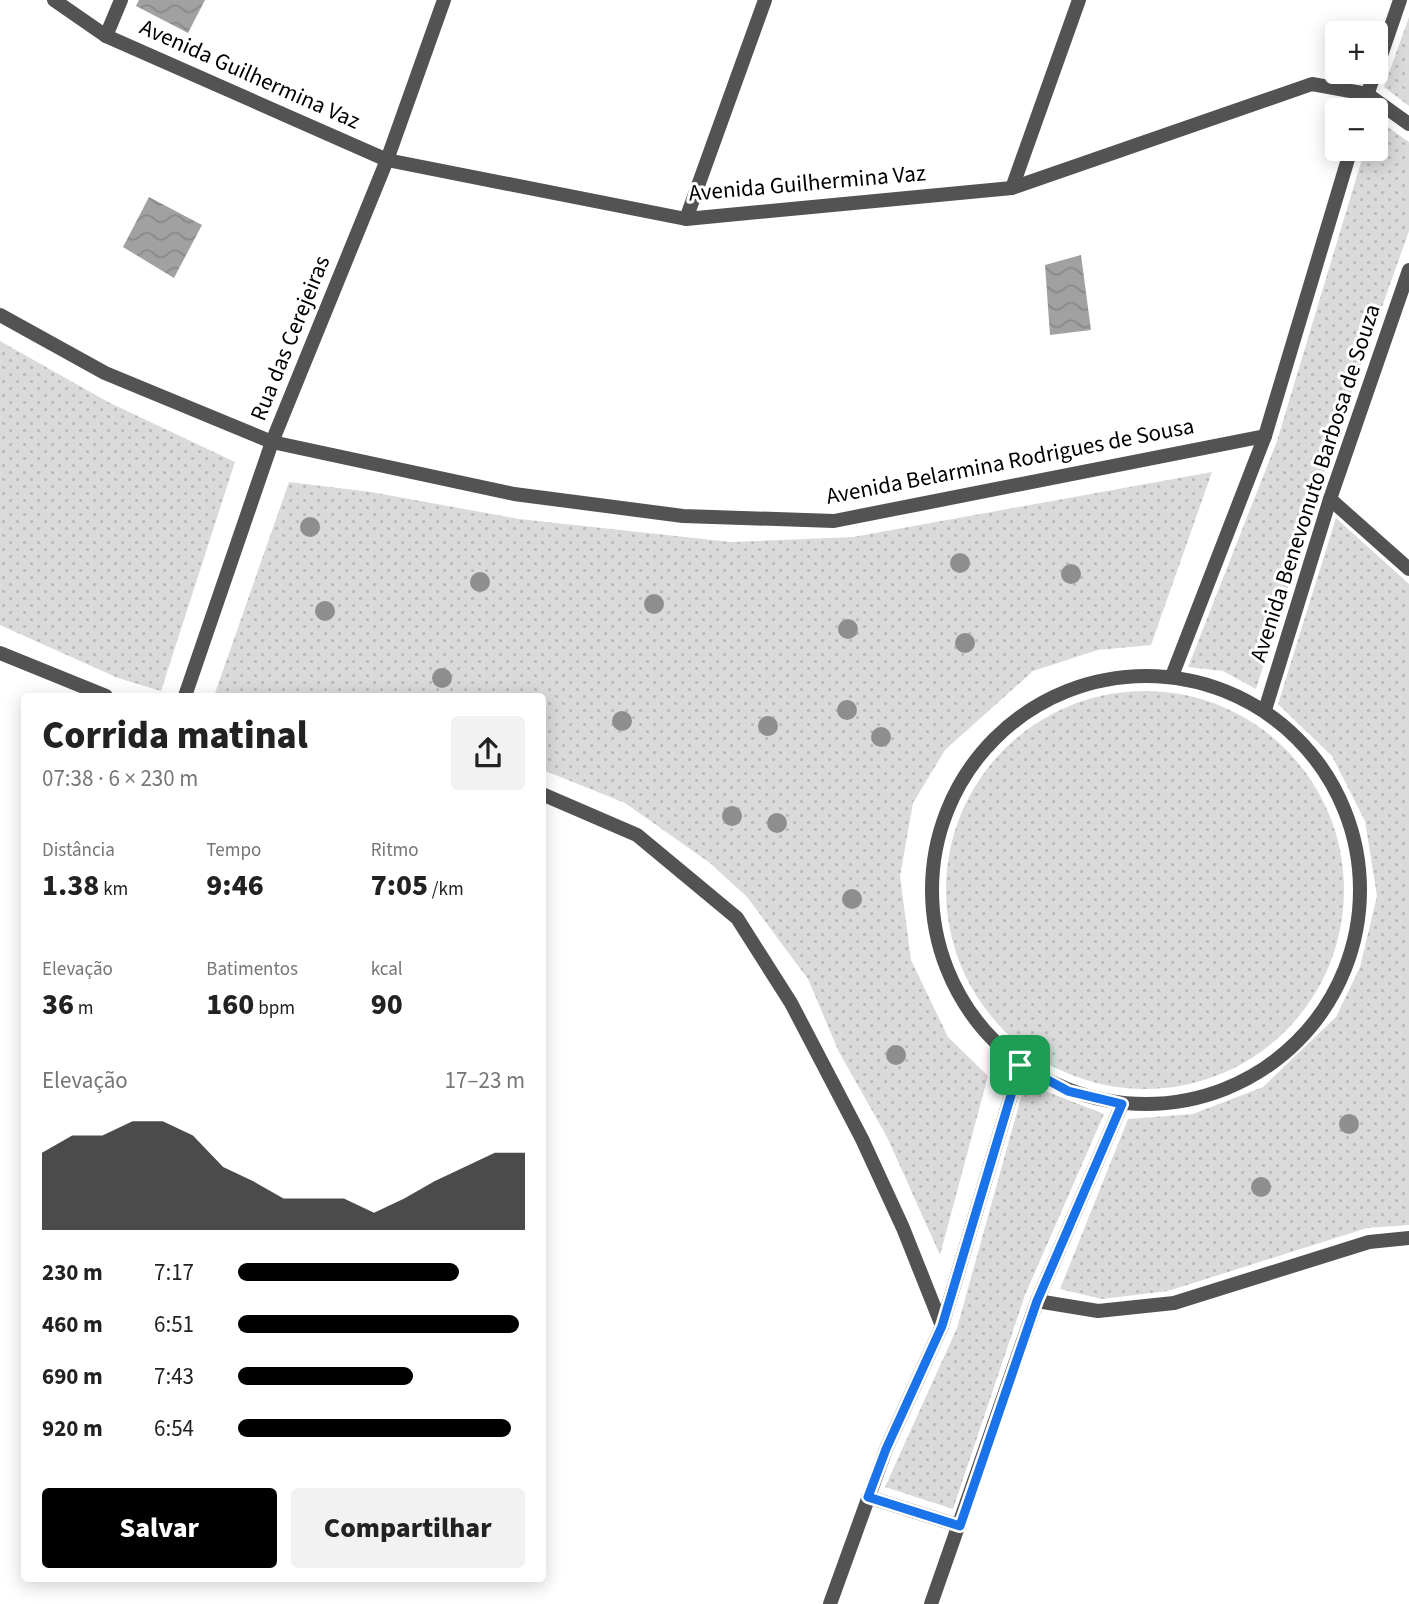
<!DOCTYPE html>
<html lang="pt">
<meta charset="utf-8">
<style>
:root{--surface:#fff;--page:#f2f2f2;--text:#222;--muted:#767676;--accent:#000}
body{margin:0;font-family:"Source Sans 3",sans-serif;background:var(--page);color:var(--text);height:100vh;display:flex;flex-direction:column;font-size:26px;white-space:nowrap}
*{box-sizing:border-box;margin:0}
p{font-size:23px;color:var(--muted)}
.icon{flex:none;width:38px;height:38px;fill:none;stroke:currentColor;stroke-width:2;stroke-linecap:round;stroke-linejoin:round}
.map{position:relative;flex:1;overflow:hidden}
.side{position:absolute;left:21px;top:693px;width:525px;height:889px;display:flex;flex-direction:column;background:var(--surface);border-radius:7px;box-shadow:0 4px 18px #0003}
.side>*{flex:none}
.controls{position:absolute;left:1325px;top:21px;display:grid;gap:14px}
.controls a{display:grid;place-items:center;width:63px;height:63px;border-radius:7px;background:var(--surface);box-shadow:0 4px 18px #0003;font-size:35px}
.pin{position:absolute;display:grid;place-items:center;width:60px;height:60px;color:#fff;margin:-30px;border-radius:14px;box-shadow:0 4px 10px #0006}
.round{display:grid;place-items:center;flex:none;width:74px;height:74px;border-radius:7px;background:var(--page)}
.overview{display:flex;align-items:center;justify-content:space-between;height:119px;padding:0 21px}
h1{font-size:38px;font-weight:800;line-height:52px}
.figures{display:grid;grid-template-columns:repeat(3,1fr);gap:10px;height:119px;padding:7px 21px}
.figures div{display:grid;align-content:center}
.figures b{font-size:30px;font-weight:800}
.figures small{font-size:19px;font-weight:400}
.figures p{font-size:19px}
.chart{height:196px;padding:14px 21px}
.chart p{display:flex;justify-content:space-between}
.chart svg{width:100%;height:126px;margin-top:7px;fill:var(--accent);opacity:.7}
.button{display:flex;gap:14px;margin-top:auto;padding:14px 21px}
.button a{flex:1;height:80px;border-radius:7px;background:var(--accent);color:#fff;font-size:28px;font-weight:800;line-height:80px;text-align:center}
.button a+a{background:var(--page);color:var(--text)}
ul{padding:0 21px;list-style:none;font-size:23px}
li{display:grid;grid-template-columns:112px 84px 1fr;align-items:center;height:52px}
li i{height:18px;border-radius:9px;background:var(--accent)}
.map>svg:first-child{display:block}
.grass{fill:url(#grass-dots)}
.water{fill:url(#water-waves)}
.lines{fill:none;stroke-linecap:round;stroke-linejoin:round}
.minor{stroke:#535353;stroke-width:14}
.tree{fill:#8e8e8e}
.route-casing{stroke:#fff;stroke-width:14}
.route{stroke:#1a73e8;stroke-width:9}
.labels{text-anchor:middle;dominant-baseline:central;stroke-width:6;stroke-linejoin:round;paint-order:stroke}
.street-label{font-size:23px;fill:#000;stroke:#fff}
</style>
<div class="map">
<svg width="1409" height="1604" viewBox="0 0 1409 1604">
<defs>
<pattern id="grass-dots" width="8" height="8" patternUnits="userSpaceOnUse" patternTransform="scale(1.75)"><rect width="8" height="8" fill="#dadada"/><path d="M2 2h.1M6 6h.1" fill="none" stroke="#b9b9b9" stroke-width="1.8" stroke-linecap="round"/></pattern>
<pattern id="water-waves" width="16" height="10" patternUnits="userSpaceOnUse" patternTransform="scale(1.75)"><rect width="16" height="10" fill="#a1a1a1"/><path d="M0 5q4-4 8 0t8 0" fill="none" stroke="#898989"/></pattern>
</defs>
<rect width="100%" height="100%" fill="#fff"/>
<!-- grass -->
<g class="grass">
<polygon points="1409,17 1409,106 1384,87"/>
<polygon points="1376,119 1409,142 1409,231 1333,444 1256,689 1223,671 1188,667 1277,441 1365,149 1376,149"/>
<polygon points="0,341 108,402 235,462 161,691 118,678 0,625"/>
<polygon points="1212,472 1151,645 1098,650 1033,671 945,750 913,803 900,876 911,960 948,1037 988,1076 940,1255 887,1137 839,1052 808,979 747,897 710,863 625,803 543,770 542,696 214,696 289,482 371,492 519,519 731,542 853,537"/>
<polygon points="1336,518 1409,584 1409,1225 1367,1228 1168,1291 1102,1299 1060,1289 1128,1119 1193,1114 1263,1087 1336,1017 1360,967 1377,896 1365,821 1332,756 1278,704"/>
<circle cx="1145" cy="890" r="199"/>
<polygon points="1025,1083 1104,1114 1025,1295 953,1509 885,1487 957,1328"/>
</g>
<!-- water -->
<g class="water">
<polygon points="139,0 205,0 188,33 136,6"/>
<polygon points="149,197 202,225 174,278 123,247"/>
<polygon points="1081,255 1091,330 1050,335 1045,265"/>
</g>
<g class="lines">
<!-- minor -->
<g class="minor">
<polyline points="54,0 106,36 387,160 686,219 1012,188 1312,84 1367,94 1409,124"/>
<polyline points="106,36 121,0"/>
<polyline points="1376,70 1400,0"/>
<polyline points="1362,110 1375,72"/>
<polyline points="1012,188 1079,0"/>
<polyline points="686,219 765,0"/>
<polyline points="0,315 105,373 272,442 514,494 683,516 834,521 1265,436"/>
<polyline points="1330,499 1409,569"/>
<polyline points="0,653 106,696"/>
<circle cx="1146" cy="890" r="214"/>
<polyline points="1172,676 1265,436 1351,149"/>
<polyline points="185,696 272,442 387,160 444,0"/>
<polyline points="1265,710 1330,499 1409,270"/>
<polyline points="542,794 637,835 737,918 791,1003 862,1139 903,1228 942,1326"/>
<polyline points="1037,1301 1098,1311 1174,1303 1369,1242 1409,1238"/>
<polyline points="868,1497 960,1526"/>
<polyline points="830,1604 886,1449 942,1326 1020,1065"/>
<polyline points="931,1604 1037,1301 1122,1104"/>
</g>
</g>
<!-- trees -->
<g class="tree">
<circle cx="310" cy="527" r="10"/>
<circle cx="960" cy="563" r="10"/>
<circle cx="1071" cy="574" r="10"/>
<circle cx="480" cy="582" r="10"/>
<circle cx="654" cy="604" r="10"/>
<circle cx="325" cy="611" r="10"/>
<circle cx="848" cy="629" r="10"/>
<circle cx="965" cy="643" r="10"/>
<circle cx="442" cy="678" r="10"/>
<circle cx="847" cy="710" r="10"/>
<circle cx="622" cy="721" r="10"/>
<circle cx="768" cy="726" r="10"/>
<circle cx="881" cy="737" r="10"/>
<circle cx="732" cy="816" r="10"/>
<circle cx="777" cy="823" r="10"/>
<circle cx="852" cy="899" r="10"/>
<circle cx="896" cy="1055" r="10"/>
<circle cx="1349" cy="1124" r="10"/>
<circle cx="1261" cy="1187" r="10"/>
</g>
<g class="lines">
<!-- route casing -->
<g class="route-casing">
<polygon id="route" points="1020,1065 1068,1091 1122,1104 1037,1301 960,1526 868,1497 886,1449 942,1326"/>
</g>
<!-- route -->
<use href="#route" class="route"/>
</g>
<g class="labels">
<!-- street labels -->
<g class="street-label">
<text transform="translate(250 74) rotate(24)">Avenida Guilhermina Vaz</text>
<text transform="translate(807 183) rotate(-5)">Avenida Guilhermina Vaz</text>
<text transform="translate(290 338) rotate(-68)">Rua das Cerejeiras</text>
<text transform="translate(1010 461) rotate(-11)">Avenida Belarmina Rodrigues de Sousa</text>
<text transform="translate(1315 483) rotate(-72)">Avenida Benevonuto Barbosa de Souza</text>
</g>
</g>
</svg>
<div class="controls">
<a>+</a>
<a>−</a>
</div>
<div class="pin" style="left:1020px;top:1065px;background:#1e9e55"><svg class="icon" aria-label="arrive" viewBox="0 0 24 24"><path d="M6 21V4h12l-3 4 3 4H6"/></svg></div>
<section class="side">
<div class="overview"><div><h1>Corrida matinal</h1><p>07:38 · 6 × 230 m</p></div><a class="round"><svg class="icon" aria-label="share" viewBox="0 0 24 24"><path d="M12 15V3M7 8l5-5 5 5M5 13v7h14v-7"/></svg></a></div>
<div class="figures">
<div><p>Distância</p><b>1.38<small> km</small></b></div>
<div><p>Tempo</p><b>9:46</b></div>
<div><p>Ritmo</p><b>7:05<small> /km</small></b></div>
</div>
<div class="figures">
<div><p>Elevação</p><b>36<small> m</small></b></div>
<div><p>Batimentos</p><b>160<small> bpm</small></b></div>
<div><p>kcal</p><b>90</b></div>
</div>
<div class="chart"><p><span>Elevação</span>17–23 m</p>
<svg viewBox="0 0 160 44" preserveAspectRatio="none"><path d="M0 44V17L10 11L20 11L30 6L40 6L50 11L60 22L70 27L80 33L90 33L100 33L110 38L120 33L130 27L140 22L150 17L160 17V44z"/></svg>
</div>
<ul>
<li><b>230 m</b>7:17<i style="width:77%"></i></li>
<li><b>460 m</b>6:51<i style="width:98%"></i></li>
<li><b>690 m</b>7:43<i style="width:61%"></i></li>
<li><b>920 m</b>6:54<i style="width:95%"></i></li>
</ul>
<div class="button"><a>Salvar</a><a>Compartilhar</a></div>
</section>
</div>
